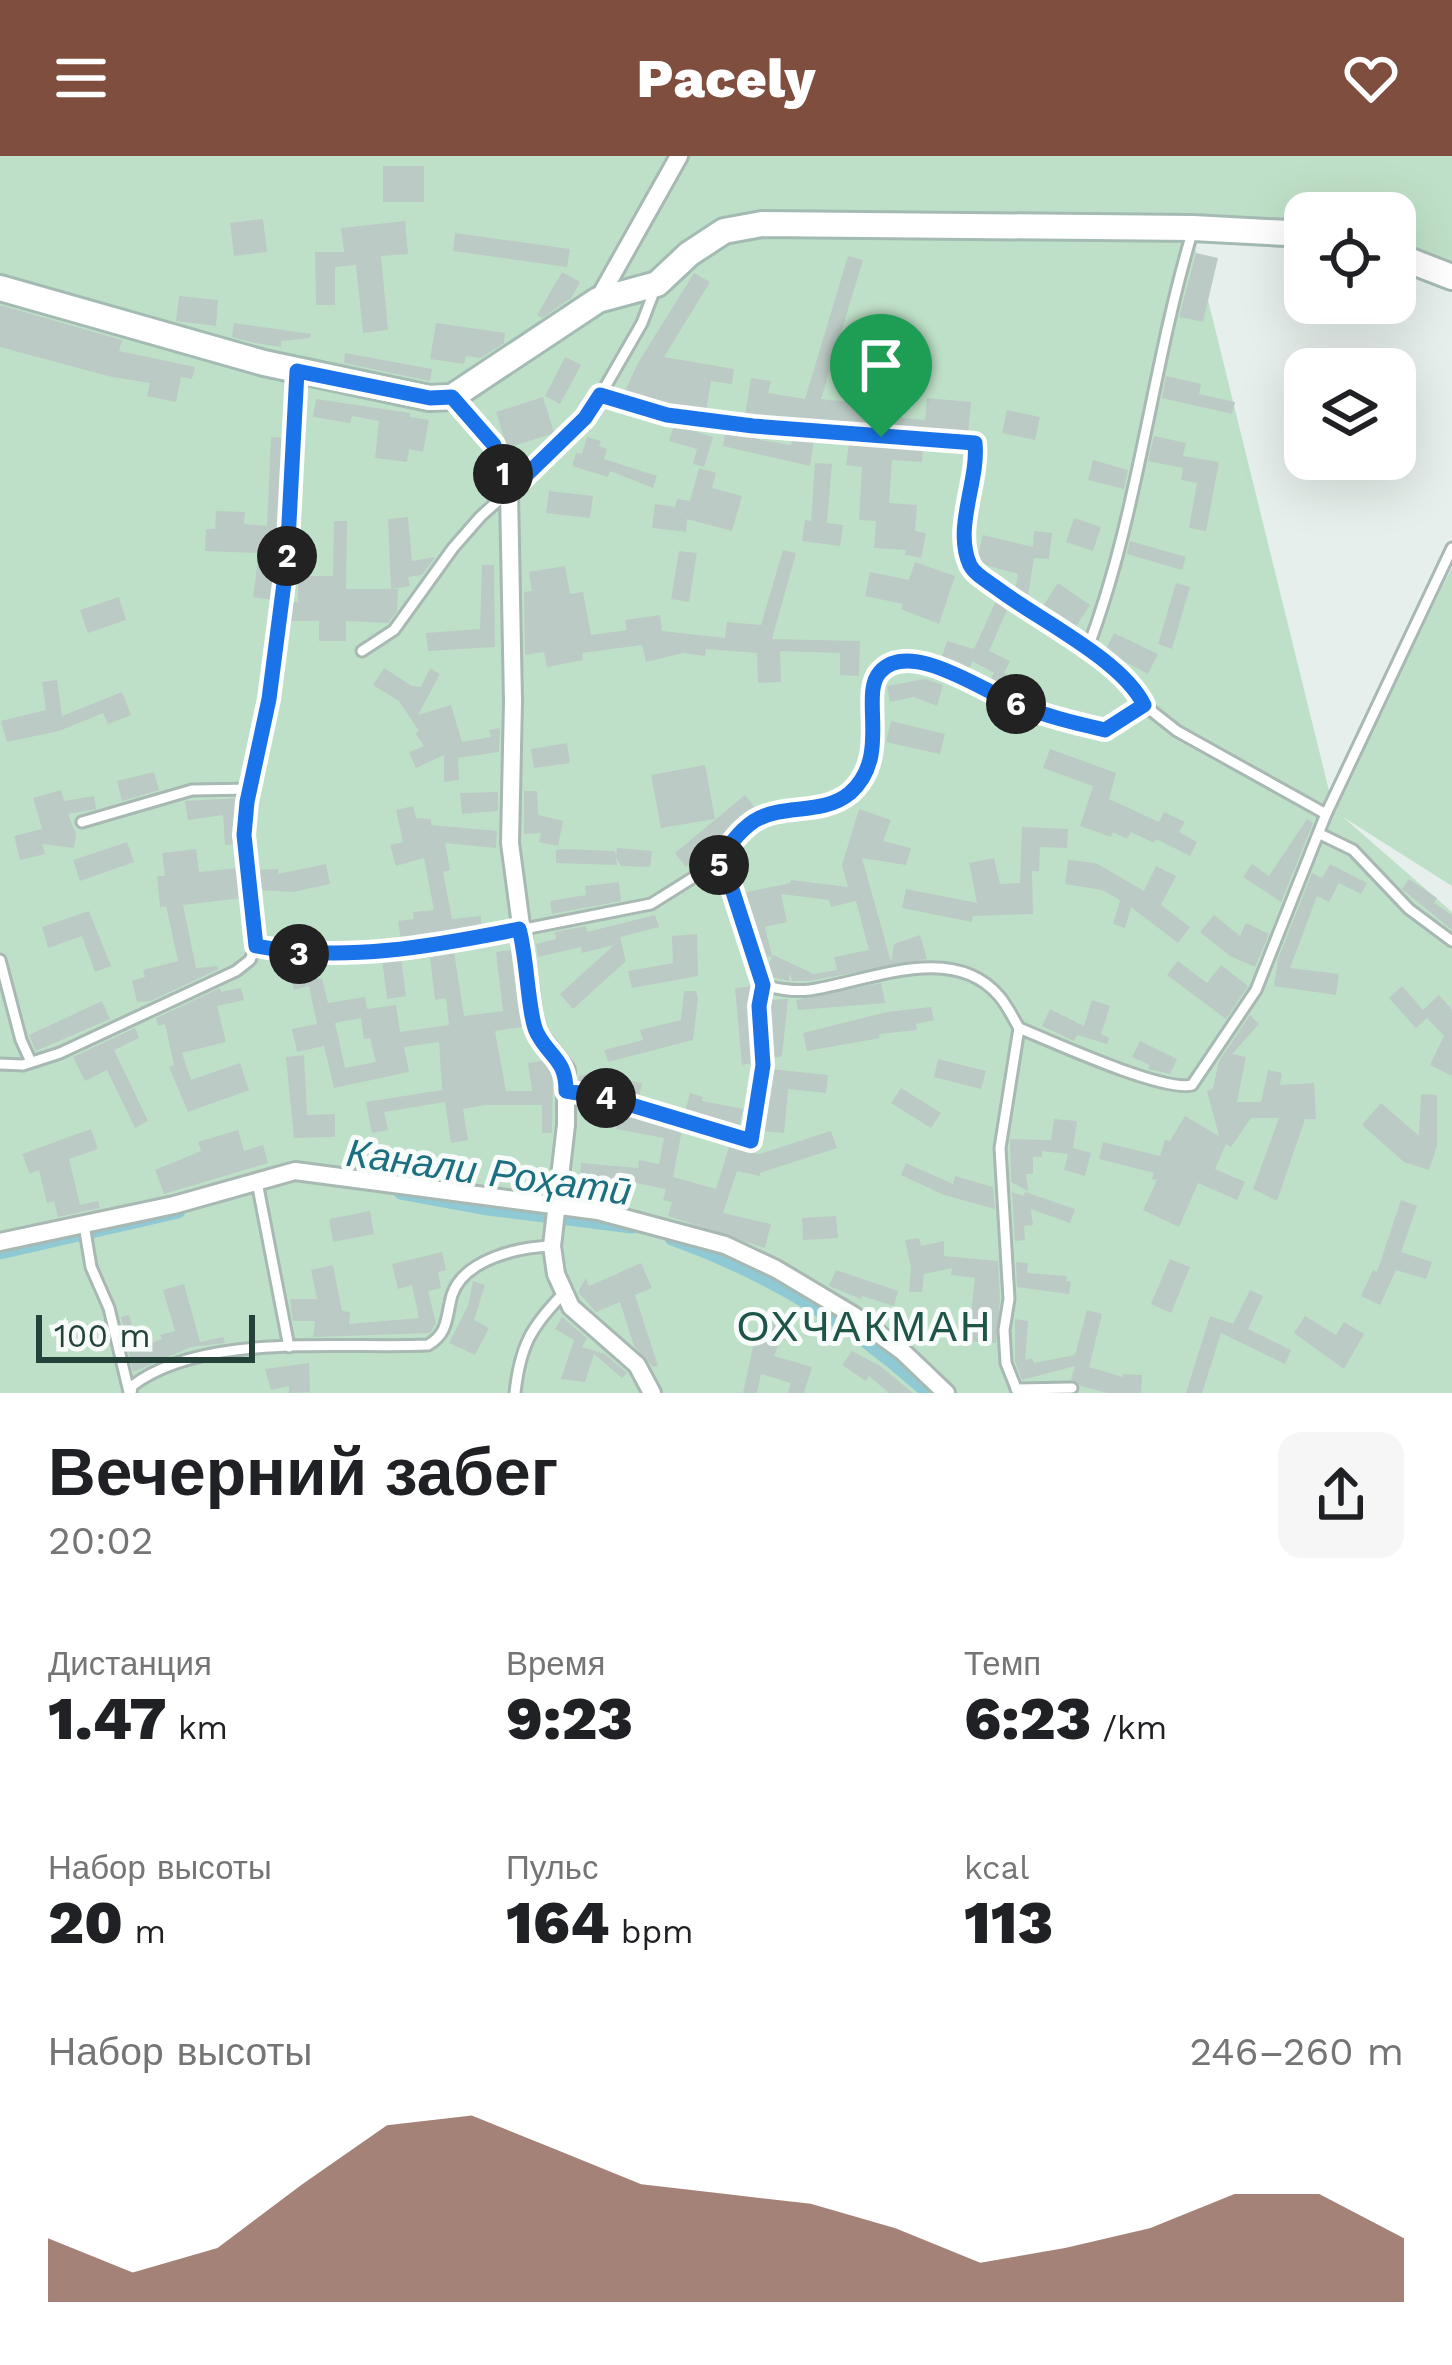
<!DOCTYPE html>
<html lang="ru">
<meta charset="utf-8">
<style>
:root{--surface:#fff;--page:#f6f6f6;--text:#202124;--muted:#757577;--accent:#7f4e3f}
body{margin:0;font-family:"Work Sans",sans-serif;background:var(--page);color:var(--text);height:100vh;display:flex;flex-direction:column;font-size:45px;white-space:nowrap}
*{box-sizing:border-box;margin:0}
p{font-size:39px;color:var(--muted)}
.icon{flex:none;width:66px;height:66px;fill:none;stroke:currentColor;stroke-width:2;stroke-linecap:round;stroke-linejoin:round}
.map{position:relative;height:1237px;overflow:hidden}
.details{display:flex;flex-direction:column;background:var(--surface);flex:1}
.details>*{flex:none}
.fabs{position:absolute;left:1284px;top:36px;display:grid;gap:24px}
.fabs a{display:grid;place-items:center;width:132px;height:132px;border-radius:24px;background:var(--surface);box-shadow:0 12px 48px #0002;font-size:60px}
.scale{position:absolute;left:36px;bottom:30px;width:219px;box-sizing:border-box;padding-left:12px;border:6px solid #24423a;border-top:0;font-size:33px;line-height:42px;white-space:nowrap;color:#24423a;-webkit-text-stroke:9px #f7fbf9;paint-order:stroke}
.pin{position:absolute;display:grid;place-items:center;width:102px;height:102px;color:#fff;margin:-123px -51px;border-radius:50% 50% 50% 0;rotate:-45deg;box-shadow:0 0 12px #0007}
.pin .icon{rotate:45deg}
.km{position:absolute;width:60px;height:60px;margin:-30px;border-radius:50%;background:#222;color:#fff;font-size:33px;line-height:60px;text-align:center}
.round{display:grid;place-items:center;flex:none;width:126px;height:126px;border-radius:24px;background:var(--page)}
.overview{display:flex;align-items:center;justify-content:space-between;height:204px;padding:0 48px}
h1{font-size:66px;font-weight:800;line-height:90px}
.figures{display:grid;grid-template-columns:repeat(3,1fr);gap:18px;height:204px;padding:12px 48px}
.figures div{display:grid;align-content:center}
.figures b{font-size:60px;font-weight:800}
.figures small{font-size:33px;font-weight:400}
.figures p{font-size:33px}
.chart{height:336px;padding:24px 48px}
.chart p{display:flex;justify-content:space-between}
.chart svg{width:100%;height:216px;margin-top:12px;fill:var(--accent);opacity:.7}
header{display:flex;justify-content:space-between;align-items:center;height:156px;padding:0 48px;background:var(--accent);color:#fff;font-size:54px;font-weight:800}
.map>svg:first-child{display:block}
.green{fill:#bfe0c8}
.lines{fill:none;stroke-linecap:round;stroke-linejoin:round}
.canal{stroke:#8ec9d4;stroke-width:15}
.building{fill:#bbcac4;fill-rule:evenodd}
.lane-casing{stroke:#a8b8b2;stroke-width:15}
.street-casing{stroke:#a8b8b2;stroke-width:22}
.secondary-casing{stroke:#a4bbb3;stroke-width:30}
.lane{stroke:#fff;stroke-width:9}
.street{stroke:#fff;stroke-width:16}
.secondary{stroke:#fff;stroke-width:24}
.route-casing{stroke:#fff;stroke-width:24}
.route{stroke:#1a73e8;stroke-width:15}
.labels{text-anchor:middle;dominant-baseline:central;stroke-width:10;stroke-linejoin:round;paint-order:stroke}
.water-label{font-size:39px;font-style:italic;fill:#1c6f80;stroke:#f7fbf9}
.quarter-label{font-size:42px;letter-spacing:3px;fill:#1f5548;stroke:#f7fbf9}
</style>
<header><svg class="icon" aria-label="menu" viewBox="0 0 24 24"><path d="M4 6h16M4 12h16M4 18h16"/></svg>Pacely<svg class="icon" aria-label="heart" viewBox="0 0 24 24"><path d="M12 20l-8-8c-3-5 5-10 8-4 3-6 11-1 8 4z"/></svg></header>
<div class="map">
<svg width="1452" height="1237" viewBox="0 0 1452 1237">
<rect width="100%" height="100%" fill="#e6efeb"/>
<!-- green -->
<polygon class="green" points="0,0 1452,0 1452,111 1395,101 1395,57 1305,57 1305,80 1191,75 1333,651 1452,411 1452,730 1343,661 1452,756 1452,1237 0,1237"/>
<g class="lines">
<!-- canal -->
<g class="canal">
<polyline points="401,1036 488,1052 632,1070"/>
<path d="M672 1082C767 1116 856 1169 929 1237"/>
<polyline points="0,1096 178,1055"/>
</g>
</g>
<!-- building -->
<g class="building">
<rect x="383" y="10" width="41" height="36"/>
<polygon points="263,63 267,96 234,100 230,67"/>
<polygon points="405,65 408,98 381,100 388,174 363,177 356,109 335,111 335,149 316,149 315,96 344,96 341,72"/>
<polygon points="455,77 570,93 567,111 453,95"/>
<polygon points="1196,97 1218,102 1203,166 1179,161"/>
<polygon points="848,100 863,104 821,243 880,249 878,260 925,264 927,242 971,246 968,278 745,260 751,222 771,225 768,237 805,243"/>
<polygon points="562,116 580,126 571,142 542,162 537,159"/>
<polygon points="694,117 710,126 664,201 734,213 732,228 711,225 706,255 669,250 624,237 638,207"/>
<polygon points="179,140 218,144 216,170 176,165"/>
<polygon points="0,149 122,184 119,195 195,211 192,223 181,221 176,246 147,240 150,227 112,221 0,191"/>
<polygon points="234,167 311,178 310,182 281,185 281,191 255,187 232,181"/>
<polygon points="436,167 505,177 504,187 481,202 466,200 464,208 430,203"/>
<polygon points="345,197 432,213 430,225 344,207"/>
<polygon points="565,201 581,209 560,248 545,240"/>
<polygon points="1166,220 1201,228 1199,238 1235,246 1232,258 1162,242"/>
<polygon points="543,241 554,277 507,292 496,256"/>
<polygon points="316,243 410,257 410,261 429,264 423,296 409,293 407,306 375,302 379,265 352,260 350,267 313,261"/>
<polygon points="1007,254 1040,261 1035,284 1002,277"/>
<polygon points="674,269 713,281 704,311 693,308 697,293 669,285"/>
<polygon points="725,277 761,280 760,284 791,289 793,282 814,284 810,310 723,290"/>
<polygon points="1154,280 1186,287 1183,300 1219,306 1206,375 1189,372 1197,327 1181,324 1183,312 1148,305"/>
<polygon points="271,281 284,282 273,444 253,441 259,397 205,395 206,373 215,373 216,355 245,356 244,368 267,370"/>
<polygon points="587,281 601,285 599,290 607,293 604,303 657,320 653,332 610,315 608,321 572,310 576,297 582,298"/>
<polygon points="849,287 923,293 922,306 892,304 889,347 917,349 915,375 926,377 921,402 905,399 906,394 874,392 876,365 859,364 862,311 846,309"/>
<polygon points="1093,304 1128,314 1124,333 1088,324"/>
<polygon points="815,307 832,308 827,367 843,369 840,390 802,385 805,364 811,365"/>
<polygon points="699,312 716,317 712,332 742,340 732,375 687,363 686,376 652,372 655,348 675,351 677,343 690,345"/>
<polygon points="549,335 593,340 590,362 546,357"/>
<polygon points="408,361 412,405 435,401 422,419 408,421 410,430 391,433 388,363"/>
<polygon points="1074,362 1101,371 1093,395 1066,386"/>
<polygon points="334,365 347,365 346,433 398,433 397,455 388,467 346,465 346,485 319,485 319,465 290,465 290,446 298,446 298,420 333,420"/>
<polygon points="1034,375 1052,377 1049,403 1034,402 1028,439 1015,434 1018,418 981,408 978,398 983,379 1033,391"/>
<polygon points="1130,385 1186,401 1182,414 1127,398"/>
<polygon points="783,394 796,397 772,483 860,485 859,520 840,519 840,497 780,495 781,526 758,527 757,497 706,493 705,500 683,497 646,506 642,489 582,497 583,504 547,511 544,496 525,499 524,436 532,435 529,416 565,410 570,438 583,436 591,479 627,474 625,464 660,459 662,475 725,482 727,466 761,469"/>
<polygon points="679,395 697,397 689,446 671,443"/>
<polygon points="915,406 955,420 939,468 901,453 903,448 865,440 870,416 909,424"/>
<polygon points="482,409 494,409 495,491 428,495 426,477 480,473"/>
<polygon points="1058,427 1090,449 1073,475 1041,453"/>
<polygon points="1176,427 1190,431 1172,493 1158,488"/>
<polygon points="119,441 126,464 88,477 80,454"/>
<polygon points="996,445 1008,452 989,495 1010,505 1004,517 1014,522 1007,535 989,526 994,517 972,505 969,515 941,504 947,485 974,493"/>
<polygon points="1114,477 1158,498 1148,518 1105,495"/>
<polygon points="384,512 412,530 421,531 430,512 440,518 418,559 451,549 462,586 491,581 489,574 500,572 499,596 458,602 459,624 444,626 444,599 416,612 409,596 424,590 415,577 419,575 399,545 373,529"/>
<polygon points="925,523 943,529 937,550 914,541 890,546 887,530"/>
<polygon points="57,524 62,560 122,536 131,559 108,568 103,557 59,575 7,586 1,565 46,554 42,526"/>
<polygon points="891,565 945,578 940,598 886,586"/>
<polygon points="567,587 570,607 534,612 531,593"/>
<polygon points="1050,593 1116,617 1109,643 1159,666 1164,656 1185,666 1179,676 1197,686 1190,700 1156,683 1154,687 1131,676 1127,683 1113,676 1111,681 1080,670 1093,630 1043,612"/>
<polygon points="705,609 715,663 661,672 651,619"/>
<polygon points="154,616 159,634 122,645 117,625"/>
<polygon points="61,634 64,645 94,640 96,653 68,658 76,678 74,692 42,688 45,698 20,704 14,680 42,673 33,642"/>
<polygon points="524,635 537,635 538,659 563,665 558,690 539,686 541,677 524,678"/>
<polygon points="498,636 498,655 462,658 460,637"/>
<polygon points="745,639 756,653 686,711 675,697"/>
<polygon points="239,642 236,688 225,689 223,659 188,664 185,645"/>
<polygon points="413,650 416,662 431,663 431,669 497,675 496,692 445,687 450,714 443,716 452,763 481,760 481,772 401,784 398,765 414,763 413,756 434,754 424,702 396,710 390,689 403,686 396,654"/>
<polygon points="859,653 891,664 883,685 911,692 906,709 862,702 891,806 894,788 920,779 927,803 809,825 792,825 790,817 789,825 770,821 767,811 773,799 814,818 837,814 834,801 869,794 856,745 831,751 829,744 781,738 787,766 765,771 772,800 764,802 743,737 790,727 791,724 848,731 842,709"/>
<polygon points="1307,663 1313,667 1281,746 1243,721 1252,708 1269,720"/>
<polygon points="1022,671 1068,673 1067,692 1040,691 1039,715 1032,715 1033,758 973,760 972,766 902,752 906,733 977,747 969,707 994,702 1000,728 1020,727"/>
<polygon points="127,686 134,706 80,725 73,704"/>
<polygon points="617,692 652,695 650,711 621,710 616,702 617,709 556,707 556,694 562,693 615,695 616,701"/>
<polygon points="196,693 199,716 238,712 242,742 183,749 196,812 218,810 218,813 151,845 137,846 132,825 145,821 143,814 178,805 166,750 160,751 157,720 165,720 162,697"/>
<polygon points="1068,704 1096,707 1144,735 1156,710 1176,720 1161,749 1190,771 1178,787 1131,751 1125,772 1113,768 1120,744 1102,734 1065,728"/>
<polygon points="326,708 330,728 293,736 259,734 257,714 278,713 278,718"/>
<polygon points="1330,708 1367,727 1361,738 1339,727 1329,746 1317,740 1290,812 1339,818 1336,839 1274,830 1278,803 1312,717 1322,722"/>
<polygon points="1409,723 1437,742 1434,747 1452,759 1452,774 1402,733"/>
<polygon points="619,726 621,745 552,758 550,745 586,739 585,730"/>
<polygon points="89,755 111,810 95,816 82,780 48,792 42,771"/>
<polygon points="655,759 659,771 620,781 626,805 573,853 560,838 614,789 582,797 581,791 538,801 536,788 556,783 555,776 586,770 587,776"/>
<polygon points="1214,759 1240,780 1246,767 1269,778 1255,811 1230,800 1200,776"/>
<polygon points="697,778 698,820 632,832 628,815 673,807 672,780"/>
<path d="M511 794 522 871 495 875 506 935H532L528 907 543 905 553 918 552 977H542V949H486L463 953 468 984 451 987 445 946 384 956 388 974 372 977 366 946 442 934 439 886 404 891 409 916 334 932 324 890 297 896 292 873 317 868 309 830 294 834 288 806 306 807 311 825 322 822 328 847 365 841 367 853 396 849 400 876 449 869 446 842 435 844 430 801 454 796 464 860 503 855 496 796ZM361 862 364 883 370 882 376 906 345 912 335 867Z"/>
<polygon points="401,802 406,840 387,843 382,803"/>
<polygon points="1178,805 1207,827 1221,809 1248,830 1226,863 1167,819"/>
<polygon points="881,827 885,847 798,854 796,844"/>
<polygon points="754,830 750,850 754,903 753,907 742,909 735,832"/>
<polygon points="1402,830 1423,854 1439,839 1452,854 1452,920 1430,909 1444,880 1427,862 1416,872 1389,842"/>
<polygon points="220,832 221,836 241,832 244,844 217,850 226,886 182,897 191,924 240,907 249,934 188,956 169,911 174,909 165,868 158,870 156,862"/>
<polygon points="684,835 696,835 698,843 693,884 608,906 604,894 643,884 640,874 681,864"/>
<polygon points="788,843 782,900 772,903 769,844"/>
<polygon points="1092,844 1110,850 1101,878 1109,882 1107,888 1077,879 1074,885 1042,870 1050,853 1084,870"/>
<polygon points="102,845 110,863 36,895 29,879"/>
<polygon points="931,851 934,864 916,868 917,874 879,878 880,882 807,895 803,877 887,856"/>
<polygon points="1250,859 1259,868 1232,898 1246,901 1237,946 1261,946 1268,914 1282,917 1280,929 1314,927 1316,963 1305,963 1277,1045 1253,1033 1279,962 1251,962 1231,991 1226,988 1215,1013 1245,1026 1237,1044 1198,1027 1179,1071 1143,1054 1157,1024 1152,1023 1154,1017 1099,1003 1103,986 1160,1000 1165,984 1170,985 1185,960 1219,980 1207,935 1213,933 1219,905"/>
<polygon points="135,872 139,882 114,894 148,965 135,972 107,914 85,925 73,901"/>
<polygon points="1140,885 1177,903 1170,918 1148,913 1150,909 1132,901"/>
<polygon points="304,899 307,959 335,958 335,981 294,982 286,901"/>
<polygon points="938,903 986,915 981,933 934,921"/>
<polygon points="771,913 828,919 826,937 788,933 784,977 763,975"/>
<polygon points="590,917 642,927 639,942 607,933 607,929 579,928 579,920"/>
<polygon points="901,932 941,957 931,972 891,947"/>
<polygon points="690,937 703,941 702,945 743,953 739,972 685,956"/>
<polygon points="1421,938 1437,939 1437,990 1429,1014 1404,1006 1362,969 1381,947 1419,980"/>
<polygon points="620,955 682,974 673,1021 716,1033 729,991 760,998 831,975 837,992 760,1017 760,1020 737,1015 723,1057 771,1068 765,1092 668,1060 672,1046 663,1044 666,1033 625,1025 625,1028 580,1024 581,1007 638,1012 639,1004 659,1008 664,982 616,973"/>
<polygon points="1054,963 1077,965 1073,992 1091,997 1085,1020 1064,1014 1068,998 1042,995 1042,1001 1033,1001 1033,1018 1026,1018 1028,1035 1011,1026 1010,983 1051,984"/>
<polygon points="91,973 98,993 69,1003 80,1049 98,1045 100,1052 58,1061 54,1045 47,1047 39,1014 30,1018 22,998"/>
<polygon points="238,974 244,995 263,989 268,1007 164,1038 155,1014 201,995 198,986"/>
<polygon points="906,1007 953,1028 955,1020 993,1031 995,1053 944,1039 901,1019"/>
<polygon points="1012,1036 1024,1040 1025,1036 1075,1053 1070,1067 1031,1053 1033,1069 1024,1070 1025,1084 1015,1085"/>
<polygon points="1401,1044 1417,1050 1401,1096 1432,1106 1426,1123 1396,1114 1380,1149 1361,1140 1373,1114 1377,1116"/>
<polygon points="370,1055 374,1078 333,1086 329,1063"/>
<polygon points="836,1060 838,1082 803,1084 802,1062"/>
<polygon points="919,1082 921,1090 944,1085 944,1100 998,1105 1000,1143 996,1187 961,1185 963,1156 971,1157 975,1122 951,1119 952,1112 924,1118 922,1136 909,1136 911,1112 905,1084"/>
<polygon points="442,1096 446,1114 438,1116 441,1132 428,1135 436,1167 430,1177 313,1181 315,1165 293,1165 290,1143 317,1143 311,1114 333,1109 342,1155 350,1156 349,1168 419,1162 412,1129 398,1133 392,1108"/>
<polygon points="1170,1103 1190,1111 1171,1157 1151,1148"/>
<polygon points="1016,1106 1028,1107 1027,1117 1067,1120 1066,1125 1071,1126 1069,1138 1017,1131"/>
<polygon points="641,1107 652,1132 635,1139 658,1210 653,1211 634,1190 620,1146 596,1156 578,1136 586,1122 589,1130"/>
<polygon points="836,1114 898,1135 894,1150 862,1140 861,1143 829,1130"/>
<polygon points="473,1125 485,1129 474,1164 489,1172 475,1199 449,1187 468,1150"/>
<polygon points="184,1128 200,1186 223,1181 225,1187 191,1191 133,1216 121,1161 129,1159 138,1192 162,1183 160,1179 175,1175 163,1134"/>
<polygon points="1250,1134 1263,1140 1248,1173 1291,1194 1285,1208 1221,1177 1202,1237 1186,1237 1210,1160 1233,1168"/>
<polygon points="1087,1154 1102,1158 1089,1211 1123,1221 1123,1218 1142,1219 1141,1237 1107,1237 1081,1230 1071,1223 1075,1210 1022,1224 1015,1205 1015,1163 1028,1165 1025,1204 1032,1202 1034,1207 1075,1199"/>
<polygon points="769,1159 787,1165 774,1200 812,1211 804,1237 788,1237 791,1227 761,1218 757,1237 743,1237 756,1177 762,1179"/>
<polygon points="1305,1160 1336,1179 1344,1166 1364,1178 1344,1213 1294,1177"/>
<polygon points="562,1161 587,1182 582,1191 605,1198 627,1217 622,1222 594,1198 585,1226 561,1223 574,1184 555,1173"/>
<polygon points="852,1195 880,1210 913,1237 889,1237 869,1220 866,1225 842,1209"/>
<polygon points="309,1207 310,1236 289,1237 289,1230 271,1234 265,1213"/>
</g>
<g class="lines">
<!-- lane casing -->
<g class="lane-casing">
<g id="lane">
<polyline points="600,240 642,167 655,133"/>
<path d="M1087 494C1138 361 1151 214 1192 77"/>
<path d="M362 495 394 474 453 392 481 360 555 294 600 240 667 259 753 270 975 288 966 366 968 397 974 415 1037 462 1125 519 1144 549 1177 575 1326 658 1256 834 1192 929C1162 936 1053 886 1019 872"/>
<polyline points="1326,658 1452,392"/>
<polyline points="82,666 192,634 252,633"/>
<polyline points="1320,678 1353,694 1409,753 1452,785"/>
<path d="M718 706C729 691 738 675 755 665 788 644 829 661 858 629 887 596 858 545 882 513 933 495 970 529 1014 548 1044 560 1075 567 1105 575L1144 549"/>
<polyline points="256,790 296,798 428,792 651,748 718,706 732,733 763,829 759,850 763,909 751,985 608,942 566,935"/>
<polyline points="0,804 21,884 31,906"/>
<path d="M763 829C779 833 793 836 810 834 867 826 952 785 999 840 1007 849 1013 862 1019 872L1000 992 1009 1143 1004 1174 1006 1207 1018 1237"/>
<polyline points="0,908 23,909 60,897 236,815 250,804 256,790 244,679 247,646 269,543 287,403 297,215"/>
<polyline points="257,1026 289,1191"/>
<polyline points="84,1069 91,1111 109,1152 129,1236"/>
<polyline points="1016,1233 1072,1232"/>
<path d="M131 1237 132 1230C202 1176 341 1193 428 1189 449 1177 446 1160 452 1139 464 1103 519 1091 552 1090"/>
<path d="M515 1237C520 1190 531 1171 563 1138"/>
</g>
</g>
<!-- street casing -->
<g class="street-casing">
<g id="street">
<polyline points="598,144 679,0"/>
<polyline points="452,241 493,289 509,336 513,545 510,687 535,874 566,914 566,969 552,1090 556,1118 571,1151 637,1209 652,1237"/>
<polyline points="0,1086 174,1049 295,1015 598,1055 725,1089 776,1113 853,1159 902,1195 946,1237"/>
</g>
</g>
<!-- secondary casing -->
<g class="secondary-casing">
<g id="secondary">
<polyline points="1395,99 1452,121"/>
<polyline points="0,132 264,207 429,242 452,241 598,144 657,128 689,98 724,75 762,68 1193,72 1305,78"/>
</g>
</g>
<!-- lane -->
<use href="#lane" class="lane"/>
<!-- street -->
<use href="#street" class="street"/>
<!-- secondary -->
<use href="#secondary" class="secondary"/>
</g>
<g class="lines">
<!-- route casing -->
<g class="route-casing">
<path id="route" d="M297 215 430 242 452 241 494 289 509 336 585 262 600 239 667 259 753 270 975 287C979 325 953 372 970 409 975 419 989 426 998 433 1041 465 1122 504 1144 549L1105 574C1075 567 1045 560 1016 548 986 537 910 482 880 516 859 539 892 600 850 637 822 660 783 647 754 665 738 676 728 691 718 706L732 733 763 829 759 850 763 909 751 985 608 942 566 935C566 903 550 902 537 877 528 860 527 799 519 773 434 790 343 807 256 790L244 679 247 646 269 543 287 404Z"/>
</g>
<!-- route -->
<use href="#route" class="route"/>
</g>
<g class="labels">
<!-- water labels -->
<g class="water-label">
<text transform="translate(489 1016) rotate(8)">Канали Роҳатӣ</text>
</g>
<!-- quarter labels -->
<g class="quarter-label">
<text x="865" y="1170">ОХЧАКМАН</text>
</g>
</g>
</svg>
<div class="fabs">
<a><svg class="icon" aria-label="locate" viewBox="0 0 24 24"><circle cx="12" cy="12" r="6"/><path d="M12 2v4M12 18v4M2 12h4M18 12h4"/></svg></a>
<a><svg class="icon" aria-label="layers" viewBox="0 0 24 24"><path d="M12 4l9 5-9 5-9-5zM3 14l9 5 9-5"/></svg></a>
</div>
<div class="scale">100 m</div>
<div class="pin" style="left:881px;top:281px;background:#1e9e55"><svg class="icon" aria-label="arrive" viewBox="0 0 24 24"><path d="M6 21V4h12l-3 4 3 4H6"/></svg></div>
<b class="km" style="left:503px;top:318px">1</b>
<b class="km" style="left:287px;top:400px">2</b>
<b class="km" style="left:299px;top:798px">3</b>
<b class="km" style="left:606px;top:942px">4</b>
<b class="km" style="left:719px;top:709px">5</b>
<b class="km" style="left:1016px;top:548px">6</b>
</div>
<section class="details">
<div class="overview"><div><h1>Вечерний забег</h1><p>20:02</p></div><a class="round"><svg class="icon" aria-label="share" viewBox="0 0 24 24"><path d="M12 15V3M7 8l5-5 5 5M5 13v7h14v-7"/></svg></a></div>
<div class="figures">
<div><p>Дистанция</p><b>1.47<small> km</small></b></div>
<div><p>Время</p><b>9:23</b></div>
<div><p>Темп</p><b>6:23<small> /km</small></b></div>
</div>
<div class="figures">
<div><p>Набор высоты</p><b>20<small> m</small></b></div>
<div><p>Пульс</p><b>164<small> bpm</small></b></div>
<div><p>kcal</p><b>113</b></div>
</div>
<div class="chart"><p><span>Набор высоты</span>246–260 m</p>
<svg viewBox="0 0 160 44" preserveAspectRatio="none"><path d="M0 44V31L10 38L20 33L30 20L40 8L50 6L60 13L70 20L80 22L90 24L100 29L110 36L120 33L130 29L140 22L150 22L160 31V44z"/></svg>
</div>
</section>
